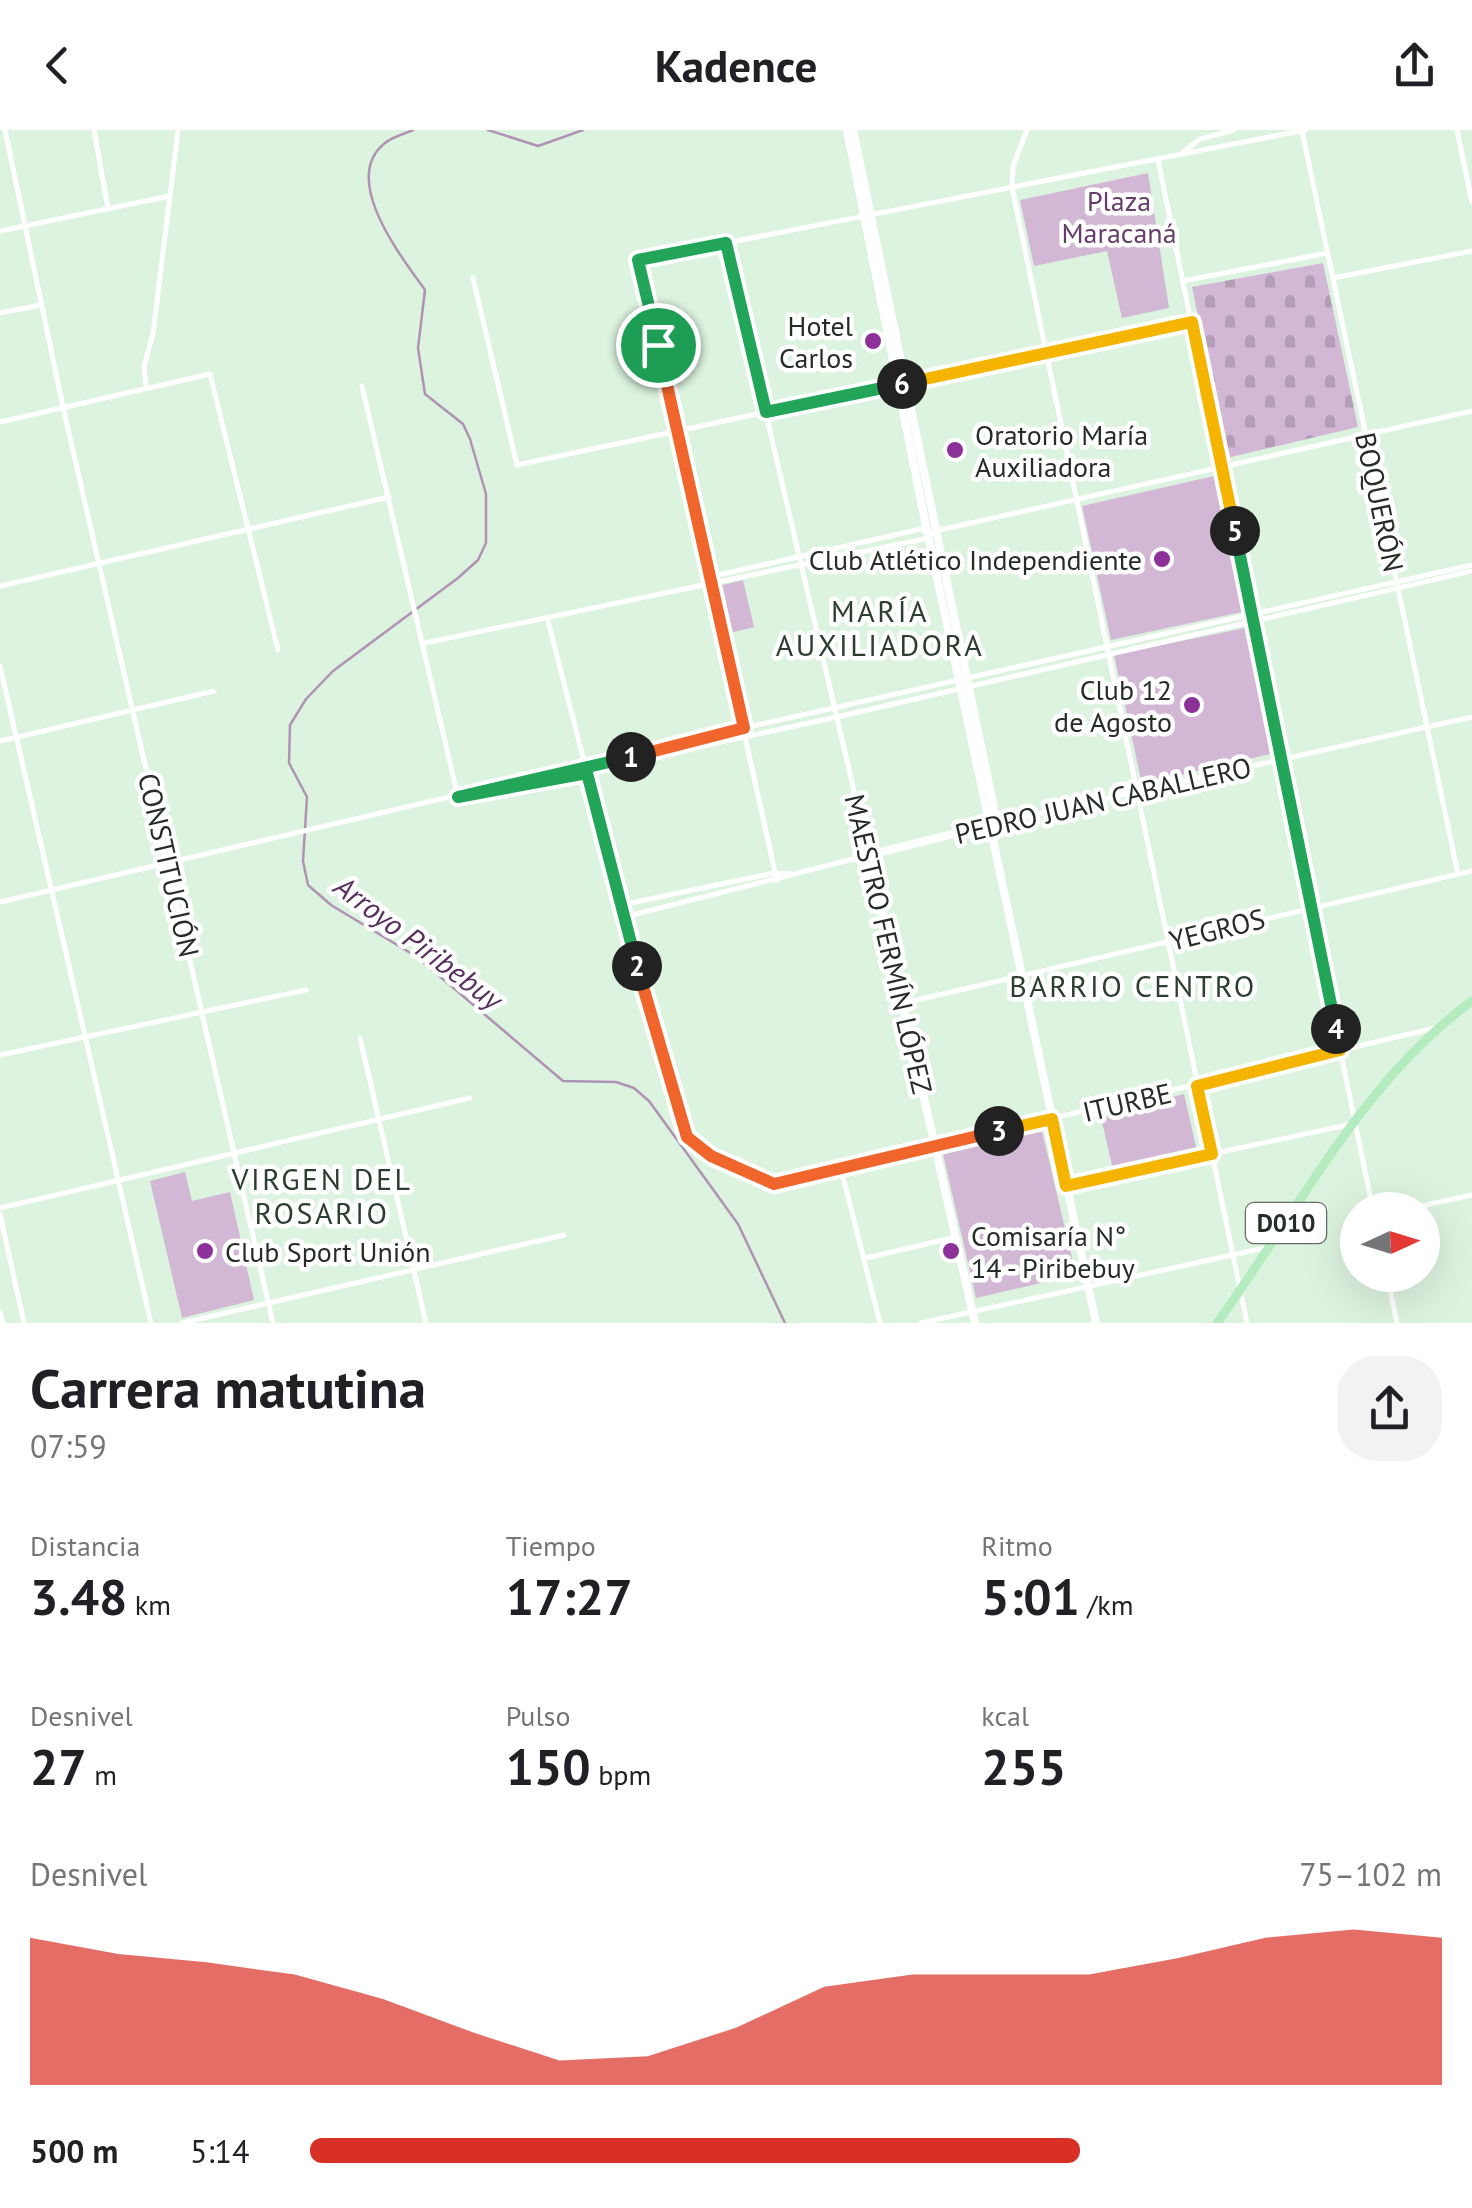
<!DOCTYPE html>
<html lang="es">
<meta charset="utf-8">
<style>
:root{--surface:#fff;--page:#f2f2f2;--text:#202124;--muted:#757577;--accent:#d93025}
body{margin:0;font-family:"PT Sans",sans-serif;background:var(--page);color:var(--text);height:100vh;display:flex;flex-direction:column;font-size:38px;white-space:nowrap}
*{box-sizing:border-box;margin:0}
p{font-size:32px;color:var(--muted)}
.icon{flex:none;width:55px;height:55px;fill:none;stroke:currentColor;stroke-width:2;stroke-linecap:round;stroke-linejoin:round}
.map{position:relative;height:1193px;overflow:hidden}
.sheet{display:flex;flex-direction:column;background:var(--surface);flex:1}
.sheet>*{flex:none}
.needle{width:65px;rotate:86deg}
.tools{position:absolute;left:1340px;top:1062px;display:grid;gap:20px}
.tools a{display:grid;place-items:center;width:100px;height:100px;border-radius:50%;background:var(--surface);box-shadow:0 10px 40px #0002;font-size:50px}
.pin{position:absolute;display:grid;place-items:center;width:85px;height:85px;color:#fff;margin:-42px;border:5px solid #fff;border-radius:50%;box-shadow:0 2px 10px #0007}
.km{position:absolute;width:50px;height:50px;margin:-25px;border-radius:50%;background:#222;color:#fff;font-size:28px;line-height:50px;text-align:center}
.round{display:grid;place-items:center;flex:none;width:105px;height:105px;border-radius:40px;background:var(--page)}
.headline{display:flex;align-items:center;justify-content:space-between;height:170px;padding:0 30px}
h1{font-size:55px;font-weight:800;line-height:75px}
.metrics{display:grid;grid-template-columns:repeat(3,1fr);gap:15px;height:170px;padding:10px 30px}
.metrics div{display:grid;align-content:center}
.metrics b{font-size:50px;font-weight:800}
.metrics small{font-size:28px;font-weight:400}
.metrics p{font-size:28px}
.chart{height:280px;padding:20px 30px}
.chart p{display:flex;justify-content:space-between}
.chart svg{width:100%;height:180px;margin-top:10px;fill:var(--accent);opacity:.7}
ul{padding:0 30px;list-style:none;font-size:32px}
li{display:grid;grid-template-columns:160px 120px 1fr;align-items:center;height:75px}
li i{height:25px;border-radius:12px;background:var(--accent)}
header{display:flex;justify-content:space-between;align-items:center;height:130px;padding:0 30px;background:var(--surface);font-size:45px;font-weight:800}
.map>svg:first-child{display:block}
.green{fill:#d2b8d5}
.cemetery{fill:url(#cemetery-stones)}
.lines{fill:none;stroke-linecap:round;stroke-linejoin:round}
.stream{stroke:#b093b3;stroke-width:2.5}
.street{stroke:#fff;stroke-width:5}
.secondary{stroke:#fff;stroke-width:8}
.primary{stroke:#b5ecbf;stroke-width:9}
.split-1-casing{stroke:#fff;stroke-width:20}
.split-2-casing{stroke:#fff;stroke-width:20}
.split-3-casing{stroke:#fff;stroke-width:20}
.split-4-casing{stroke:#fff;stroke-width:20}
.split-5-casing{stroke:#fff;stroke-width:20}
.split-6-casing{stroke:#fff;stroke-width:20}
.split-7-casing{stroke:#fff;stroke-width:20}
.split-1{stroke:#f0652b;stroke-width:12}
.split-2{stroke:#22a559;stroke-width:12}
.split-3{stroke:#f0652b;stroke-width:12}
.split-4{stroke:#f5b400;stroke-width:12}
.split-5{stroke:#22a559;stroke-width:12}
.split-6{stroke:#f5b400;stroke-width:12}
.split-7{stroke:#22a559;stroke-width:12}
.poi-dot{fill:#8d309a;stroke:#fff;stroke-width:4}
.labels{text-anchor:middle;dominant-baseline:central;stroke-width:9;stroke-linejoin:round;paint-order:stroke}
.shield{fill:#fff;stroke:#666c67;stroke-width:2.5}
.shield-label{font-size:25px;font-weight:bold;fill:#252d26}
.park-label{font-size:28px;fill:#653d6a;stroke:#fff}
.poi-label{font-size:28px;fill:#252d26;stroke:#fff;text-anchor:end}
.street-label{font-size:28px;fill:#252d26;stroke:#fff}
.neighbourhood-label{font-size:30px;letter-spacing:2.5px;fill:#2c3e2f;stroke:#fff}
.water-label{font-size:30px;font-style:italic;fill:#57305d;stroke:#fff}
</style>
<header><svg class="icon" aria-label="back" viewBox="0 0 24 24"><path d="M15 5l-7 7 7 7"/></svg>Kadence<svg class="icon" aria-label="share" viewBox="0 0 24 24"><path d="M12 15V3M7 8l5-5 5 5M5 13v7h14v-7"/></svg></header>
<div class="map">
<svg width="1472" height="1193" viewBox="0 0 1472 1193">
<defs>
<pattern id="cemetery-stones" width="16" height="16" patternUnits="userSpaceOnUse" patternTransform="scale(2.5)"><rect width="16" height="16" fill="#d2b8d5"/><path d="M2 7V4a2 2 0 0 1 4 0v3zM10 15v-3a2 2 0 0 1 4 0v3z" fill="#b49eb7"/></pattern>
</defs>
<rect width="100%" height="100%" fill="#dcf3df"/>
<!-- green -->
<g class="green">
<polygon points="1148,43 1169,178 1122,188 1107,121 1034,136 1020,70"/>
<polygon points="1214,346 1242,482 1111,510 1082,376"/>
<polygon points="743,450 754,497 726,504 715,457"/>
<polygon points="1245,498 1270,624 1142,654 1114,525"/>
<polygon points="1184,964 1197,1021 1113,1040 1100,983"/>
<polygon points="1042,1001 1076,1145 976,1168 943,1024"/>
<polygon points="185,1042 192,1071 230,1062 254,1170 182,1188 150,1051"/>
</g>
<!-- cemetery -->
<polygon class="cemetery" points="1323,133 1358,297 1227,328 1192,157"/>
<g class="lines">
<!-- stream -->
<g class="stream">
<path d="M413 0C404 4 392 7 385 13 339 49 403 129 425 160L418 218 425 264 463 294 470 309 486 364V413L478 430 458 448 333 541 306 569 290 595 289 633 307 667 303 731 308 755 331 775 417 827 563 951 616 952 634 958 649 971 738 1094 785 1193"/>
<polyline points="488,0 538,16 583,0"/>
</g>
<!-- street -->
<g class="street">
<polyline points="5,0 63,277 273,1193"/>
<polyline points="94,0 108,79"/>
<polyline points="1027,0 1013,36 1012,57 1247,1193"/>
<polyline points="1457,0 1472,72"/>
<polyline points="1302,1 1458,744"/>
<polyline points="1183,22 1200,9 1234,0"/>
<polyline points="1158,30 1373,1080"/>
<polyline points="0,101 170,66"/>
<polyline points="473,148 517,335 1192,192"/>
<polyline points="1333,148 1472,121"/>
<polyline points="1183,151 1327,123"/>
<polyline points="0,183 41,175"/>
<polyline points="362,256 458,667"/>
<polyline points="146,258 144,236 153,204 178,0"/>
<polyline points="0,292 210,244 278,520"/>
<polyline points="712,450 714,446 921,399 927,403"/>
<polyline points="0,456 389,367"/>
<polyline points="547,487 660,927 687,1007 711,1026 774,1054 1435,898"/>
<polyline points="425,513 924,409 935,401 1472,281"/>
<polyline points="0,536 151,1193"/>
<polyline points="0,611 214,561"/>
<polyline points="461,668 837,587 1472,441"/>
<polyline points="997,693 1472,587"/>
<polyline points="777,751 639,130 1305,0"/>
<polyline points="0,772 744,598 1472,435"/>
<polyline points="621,775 774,743 791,744"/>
<polyline points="624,787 869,725 726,113"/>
<polyline points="904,873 1472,741"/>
<polyline points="360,908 426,1193"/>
<polyline points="0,925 306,860"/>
<polyline points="840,1035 880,1193"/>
<polyline points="1066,1055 1352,994"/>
<polyline points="0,1078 470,968"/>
<polyline points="1402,1080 1472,1065"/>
<polyline points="0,1084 24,1193"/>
<polyline points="866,1128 956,1107"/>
<polyline points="1387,1145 1397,1193"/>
<polyline points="0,1182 3,1193"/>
<polyline points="182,1193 564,1105"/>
<polyline points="921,1193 1269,1117"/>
</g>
<!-- secondary -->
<g class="secondary">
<polyline points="847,0 926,396 1096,1193"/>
<polyline points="853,0 997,693 869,725 975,1193"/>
</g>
<!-- primary -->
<path class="primary" d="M1217 1193C1298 1082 1360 953 1472 871"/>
</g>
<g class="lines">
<!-- split-1 casing -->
<g class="split-1-casing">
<polyline id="split-1" points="631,627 744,598 658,215"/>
</g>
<!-- split-2 casing -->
<g class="split-2-casing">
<polyline id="split-2" points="631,627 458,667 587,643 637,836"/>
</g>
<!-- split-3 casing -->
<g class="split-3-casing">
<polyline id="split-3" points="637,836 687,1007 711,1026 774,1054 999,1001"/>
</g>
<!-- split-4 casing -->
<g class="split-4-casing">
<polyline id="split-4" points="999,1001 1052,989 1066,1056 1212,1024 1197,956 1340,920 1336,899"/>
</g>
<!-- split-5 casing -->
<g class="split-5-casing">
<polyline id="split-5" points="1235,401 1336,899"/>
</g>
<!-- split-6 casing -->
<g class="split-6-casing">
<polyline id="split-6" points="902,254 1192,192 1235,401"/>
</g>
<!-- split-7 casing -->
<g class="split-7-casing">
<polyline id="split-7" points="658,215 638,130 726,113 766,282 902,254"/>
</g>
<!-- split-1 -->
<use href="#split-1" class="split-1"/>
<!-- split-2 -->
<use href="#split-2" class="split-2"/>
<!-- split-3 -->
<use href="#split-3" class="split-3"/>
<!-- split-4 -->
<use href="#split-4" class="split-4"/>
<!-- split-5 -->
<use href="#split-5" class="split-5"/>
<!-- split-6 -->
<use href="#split-6" class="split-6"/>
<!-- split-7 -->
<use href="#split-7" class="split-7"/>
</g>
<!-- markers -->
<g class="poi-dot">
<circle cx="873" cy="211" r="10"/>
<circle cx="955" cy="320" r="10"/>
<circle cx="1162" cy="429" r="10"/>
<circle cx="1192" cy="575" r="10"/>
<circle cx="205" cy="1121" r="10"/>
<circle cx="951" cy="1121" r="10"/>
</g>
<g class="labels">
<!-- shield labels -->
<rect class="shield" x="1246" y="1073" width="80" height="40" rx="8"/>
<g class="shield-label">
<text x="1286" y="1093">D010</text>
</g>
<!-- park labels -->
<g class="park-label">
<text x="1119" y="70">Plaza<tspan x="1119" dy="32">Maracaná</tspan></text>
</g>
<!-- poi labels -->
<g class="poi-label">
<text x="853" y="195">Hotel<tspan x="853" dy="32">Carlos</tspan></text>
<text x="975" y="304" text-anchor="start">Oratorio María<tspan x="975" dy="32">Auxiliadora</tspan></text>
<text x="1142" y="429">Club Atlético Independiente</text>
<text x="1172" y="559">Club 12<tspan x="1172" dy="32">de Agosto</tspan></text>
<text x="971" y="1105" text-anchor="start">Comisaría N°<tspan x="971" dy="32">14 - Piribebuy</tspan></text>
<text x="225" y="1121" text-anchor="start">Club Sport Unión</text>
</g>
<!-- street labels -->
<g class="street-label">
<text transform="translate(1380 372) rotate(78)">BOQUERÓN</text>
<text transform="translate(1103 670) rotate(-13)">PEDRO JUAN CABALLERO</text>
<text transform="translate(169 735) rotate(77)">CONSTITUCIÓN</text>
<text transform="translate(1217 799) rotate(-14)">YEGROS</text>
<text transform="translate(889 814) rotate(77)">MAESTRO FERMÍN LÓPEZ</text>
<text transform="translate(1127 972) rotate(-13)">ITURBE</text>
</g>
<!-- neighbourhood labels -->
<g class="neighbourhood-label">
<text x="880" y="480">MARÍA<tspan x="880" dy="34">AUXILIADORA</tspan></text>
<text x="1133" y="855">BARRIO CENTRO</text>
<text x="322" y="1048">VIRGEN DEL<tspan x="322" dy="34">ROSARIO</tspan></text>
</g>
<!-- water labels -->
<g class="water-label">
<text transform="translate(419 812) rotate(37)">Arroyo Piribebuy</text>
</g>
</g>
</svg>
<div class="tools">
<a><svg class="needle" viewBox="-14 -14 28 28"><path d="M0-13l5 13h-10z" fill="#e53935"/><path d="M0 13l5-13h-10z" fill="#757577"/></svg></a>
</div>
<div class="pin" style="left:658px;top:215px;background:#1e9e55"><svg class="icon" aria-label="arrive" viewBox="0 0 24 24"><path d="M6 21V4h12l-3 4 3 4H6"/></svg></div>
<b class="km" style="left:631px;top:627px">1</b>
<b class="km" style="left:637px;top:836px">2</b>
<b class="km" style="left:999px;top:1001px">3</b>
<b class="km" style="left:1336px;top:899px">4</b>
<b class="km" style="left:1235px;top:401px">5</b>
<b class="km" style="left:902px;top:254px">6</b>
</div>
<section class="sheet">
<div class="headline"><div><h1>Carrera matutina</h1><p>07:59</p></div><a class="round"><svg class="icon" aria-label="share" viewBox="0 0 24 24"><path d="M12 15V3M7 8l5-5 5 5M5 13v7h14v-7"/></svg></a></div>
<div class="metrics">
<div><p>Distancia</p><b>3.48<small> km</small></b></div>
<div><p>Tiempo</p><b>17:27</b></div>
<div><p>Ritmo</p><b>5:01<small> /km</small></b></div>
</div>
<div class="metrics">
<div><p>Desnivel</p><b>27<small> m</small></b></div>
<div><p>Pulso</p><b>150<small> bpm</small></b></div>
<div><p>kcal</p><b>255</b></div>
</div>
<div class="chart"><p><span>Desnivel</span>75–102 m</p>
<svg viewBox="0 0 160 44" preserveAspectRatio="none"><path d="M0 44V8L10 12L20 14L30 17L40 23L50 31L60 38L70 37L80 30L90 20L100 17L110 17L120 17L130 13L140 8L150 6L160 8V44z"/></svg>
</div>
<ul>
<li><b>500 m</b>5:14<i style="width:68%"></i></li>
</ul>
</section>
